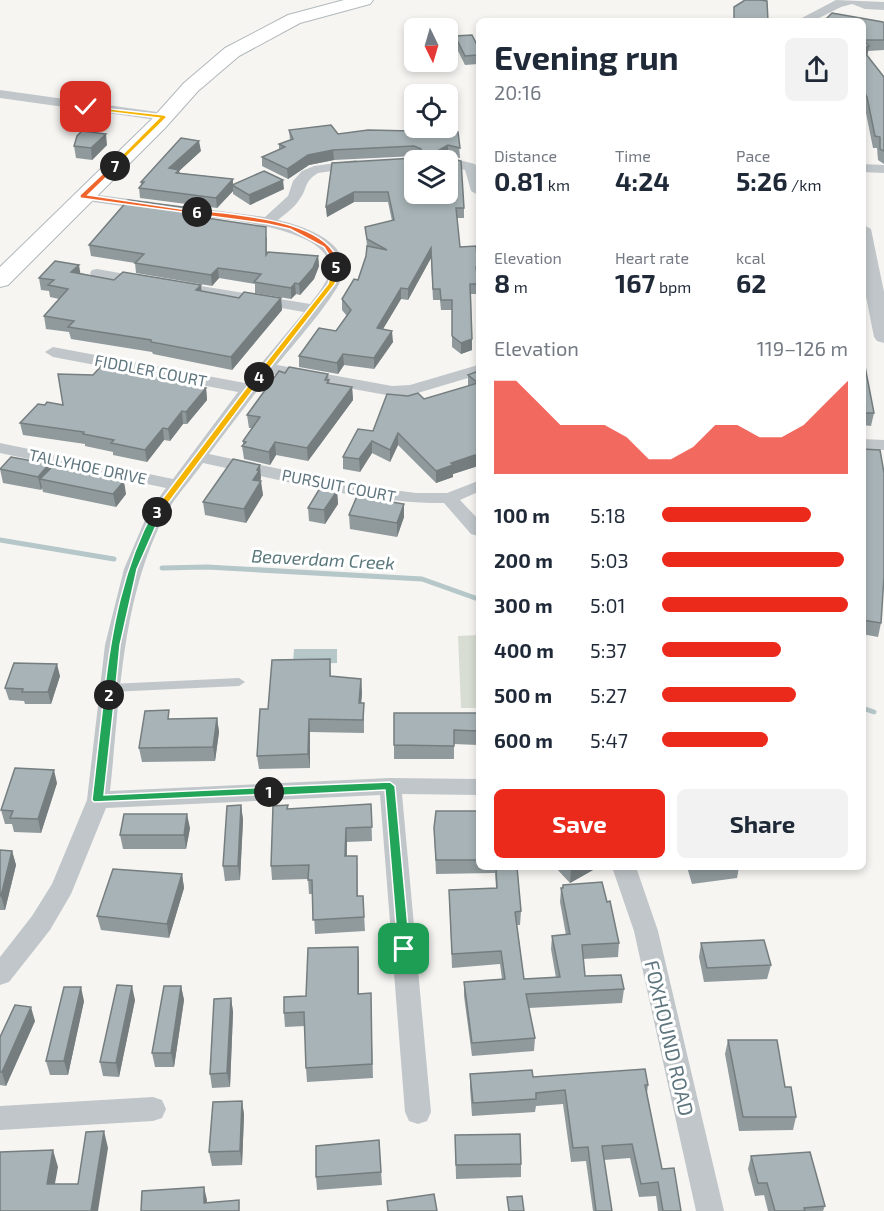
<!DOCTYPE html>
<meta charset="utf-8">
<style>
:root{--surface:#fff;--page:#f2f2f3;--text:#1f2937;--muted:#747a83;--accent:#ec2a1c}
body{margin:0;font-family:"Exo 2",sans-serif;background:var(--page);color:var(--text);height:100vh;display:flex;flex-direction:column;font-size:22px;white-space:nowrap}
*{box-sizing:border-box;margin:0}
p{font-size:20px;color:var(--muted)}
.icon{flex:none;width:33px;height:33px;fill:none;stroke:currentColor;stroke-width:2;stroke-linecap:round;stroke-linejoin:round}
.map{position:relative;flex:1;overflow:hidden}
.sheet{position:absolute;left:476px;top:18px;width:390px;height:852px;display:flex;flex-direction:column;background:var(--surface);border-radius:9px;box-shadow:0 3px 9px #0003}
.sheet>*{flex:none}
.needle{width:39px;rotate:175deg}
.fabs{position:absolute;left:404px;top:18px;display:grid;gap:12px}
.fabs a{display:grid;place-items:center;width:54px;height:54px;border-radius:9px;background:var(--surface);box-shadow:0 3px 9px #0003;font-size:30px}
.pin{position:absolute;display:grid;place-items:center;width:51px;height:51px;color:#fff;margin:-26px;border-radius:12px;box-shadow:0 3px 9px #0006}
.km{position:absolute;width:30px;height:30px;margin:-15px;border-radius:50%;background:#222;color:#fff;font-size:16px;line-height:30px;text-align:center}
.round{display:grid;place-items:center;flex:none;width:63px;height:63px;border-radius:9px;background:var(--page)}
.headline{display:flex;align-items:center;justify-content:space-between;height:102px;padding:0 18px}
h1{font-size:33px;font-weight:700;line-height:45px}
.stats{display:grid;grid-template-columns:repeat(3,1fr);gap:9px;height:102px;padding:6px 18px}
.stats div{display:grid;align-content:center}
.stats b{font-size:26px;font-weight:700}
.stats small{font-size:16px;font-weight:400}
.stats p{font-size:16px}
.chart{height:168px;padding:12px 18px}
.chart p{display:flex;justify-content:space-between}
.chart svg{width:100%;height:108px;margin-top:6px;fill:var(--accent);opacity:.7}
.action{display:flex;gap:12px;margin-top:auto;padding:12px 18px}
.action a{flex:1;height:69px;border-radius:9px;background:var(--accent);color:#fff;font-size:24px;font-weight:700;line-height:69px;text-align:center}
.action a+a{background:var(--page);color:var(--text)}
ul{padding:0 18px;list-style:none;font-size:20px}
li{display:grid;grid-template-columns:96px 72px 1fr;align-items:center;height:45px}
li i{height:15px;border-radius:8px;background:var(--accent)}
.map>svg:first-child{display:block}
.green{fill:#d8ddd3}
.water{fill:#b6c7c9}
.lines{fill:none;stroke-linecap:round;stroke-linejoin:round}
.stream{stroke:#b6c7c9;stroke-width:5}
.primary-casing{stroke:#b1b8bb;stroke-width:2}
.service{fill:#c0c6c9;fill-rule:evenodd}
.minor{fill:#c0c6c9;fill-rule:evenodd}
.tertiary{fill:#c0c6c9;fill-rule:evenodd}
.primary{fill:#fff;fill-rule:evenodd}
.wall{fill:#909a9d}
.shaded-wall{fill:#757d7f}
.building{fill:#a7b3b6;stroke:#757d7f;stroke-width:1.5;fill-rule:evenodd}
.split-1{fill:#22a559;stroke:#fff;stroke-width:1.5}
.split-2{fill:#22a559;stroke:#fff;stroke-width:1.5}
.split-3{fill:#22a559;stroke:#fff;stroke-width:1.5}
.split-4{fill:#f5b400;stroke:#fff;stroke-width:1.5}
.split-5{fill:#f5b400;stroke:#fff;stroke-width:1.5}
.split-6{fill:#f0652b;stroke:#fff;stroke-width:1.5}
.split-7{fill:#f0652b;stroke:#fff;stroke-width:1.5}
.split-8{fill:#f5b400;stroke:#fff;stroke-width:1.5}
.labels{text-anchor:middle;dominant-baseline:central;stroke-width:6;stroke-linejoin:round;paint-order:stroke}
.street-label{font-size:16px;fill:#5f767f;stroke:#fff}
.water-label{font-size:18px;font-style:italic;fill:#5a777b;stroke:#fff}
.near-street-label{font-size:20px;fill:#5f767f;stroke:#fff}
</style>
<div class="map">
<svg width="884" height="1211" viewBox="0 0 884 1211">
<rect width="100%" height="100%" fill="#f6f5f2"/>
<!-- green -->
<polygon class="green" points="478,635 478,708 461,708 458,636"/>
<!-- water -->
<polygon class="water" points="294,649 337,649 337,663 293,664"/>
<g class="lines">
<!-- stream -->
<g class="stream">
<polyline points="0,540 114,559"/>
<polyline points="162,568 207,567 422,579 478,599"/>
<polyline points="862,708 874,712"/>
</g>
<!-- primary casing -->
<g class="primary-casing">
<polygon id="primary" points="344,0 373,0 370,4 300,23 239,56 198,91 165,128 8,285 0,287 0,267 151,120 184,83 225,48 288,15"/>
</g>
<!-- service -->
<polygon class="service" points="239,678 245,682 239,686 110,692 106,691 104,688 106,685 110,684"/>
<!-- minor -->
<g class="minor">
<polygon points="0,90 164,113 170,117 164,121 0,98"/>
<polygon points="447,157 475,164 478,170 478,195 471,191 465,170 447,165 447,160 441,160"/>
<path d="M356 160 363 164 361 167 318 173C303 182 308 189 299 200 294 208 285 214 278 220 302 226 345 239 344 270 343 290 291 347 277 365L392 386 410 385 478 365V375L411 395 392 396 270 374 209 454 355 485 416 493H447L478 481V492L460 500 478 519V536L471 534 444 503C363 503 282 480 203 463 191 480 175 497 165 515 121 599 120 699 110 791L390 778 478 779V795L402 794 431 1112 427 1121 418 1124 409 1121 405 1112 380 795 106 808 71 894 50 930 9 982 0 985V957L32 916 52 884 87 800 105 645 124 569 148 513 166 488 0 453V443L173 479 238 392 53 357 45 352 53 347 245 383 304 312 177 290 170 286 177 282 310 304C317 294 327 284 329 272 338 226 211 218 181 214L174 210 181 206 265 217 288 196 293 181 302 171 314 166Z"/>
<polygon points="862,164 884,165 884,173 862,172"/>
<polygon points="83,193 152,202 159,206 152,210 78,200 76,197 78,194"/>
<polygon points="97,269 142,277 149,281 142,285 92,276 90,273 92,270"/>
<polygon points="862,439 884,440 884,450 862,449"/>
<polygon points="612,867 636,867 658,931 724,1211 696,1211 634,931"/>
<polygon points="153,1097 162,1100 166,1109 162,1118 153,1121 0,1130 0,1106"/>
</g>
<!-- tertiary -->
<g class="tertiary">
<polygon points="836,0 884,2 884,10 865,9 852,4 841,7 813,21 796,21"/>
<polygon points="862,224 871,229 884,292 884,343 877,341 874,337 862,276"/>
</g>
<!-- primary -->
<use href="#primary" class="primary"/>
</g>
<!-- wall -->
<g class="wall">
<polygon points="862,21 884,23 884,50 868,51 867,56 884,77 884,164 878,160 877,148 873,148 865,108 862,103"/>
<polygon points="455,36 478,47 478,64 465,65 455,45"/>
<polygon points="289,130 338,134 458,132 460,158 448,155 446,156 464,208 464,218 457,218 460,247 478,265 478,278 477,278 478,294 471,294 472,350 461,354 452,347 452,310 441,310 440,300 433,300 431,258 408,300 401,299 383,329 393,342 374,369 344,365 338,374 299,367 299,356 336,331 347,316 342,310 342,299 358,280 366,256 367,246 365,227 392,221 388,202 354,202 327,217 326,207 414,158 415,156 334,160 309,165 288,179 262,166 262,157 279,150 279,144 290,140"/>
<polygon points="107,145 92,160 76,158 74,146"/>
<polygon points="201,151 179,171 180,173 233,179 233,185 284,189 250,205 233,194 233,191 217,208 140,198 139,188 141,185 141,182"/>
<polygon points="206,210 207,218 267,237 267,254 318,256 319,266 314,279 300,295 296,294 291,299 255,293 255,284 219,278 212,286 136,273 135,263 91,256 89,245"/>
<polygon points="80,273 114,280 201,285 201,291 239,298 281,298 282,310 232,370 153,354 152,352 71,339 69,332 46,329 44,316 59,299 50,297 49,291 41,290 39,278"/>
<polygon points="862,351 874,413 871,426 862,425"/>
<polygon points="478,371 478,466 453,474 453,477 436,483 398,445 390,462 372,453 360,472 343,469 343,457 373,431 424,399 468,386 468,375"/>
<polygon points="285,373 328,374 329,383 352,387 353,400 308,461 276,455 270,465 244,459 242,446 243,445 243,441 252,428 249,428 247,415"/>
<polygon points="206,388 207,400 187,424 183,424 170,441 164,440 147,462 113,455 113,452 85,446 85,444 23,435 20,423 45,405 63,405"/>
<polygon points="862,449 881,623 878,637 862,634"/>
<polygon points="49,464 50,469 126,494 116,507 43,492 42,488 41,490 3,483 0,469"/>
<polygon points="261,478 260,481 263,495 246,523 205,515 203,502"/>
<polygon points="337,491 338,504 325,524 309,521 308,508"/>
<polygon points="349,515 404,517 397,537 350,529"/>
<polygon points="330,659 331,677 361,679 362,693 361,703 364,717 364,733 310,732 310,768 259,769 257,756 268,709"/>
<polygon points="60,676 51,704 25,704 24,701 9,700 5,688"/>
<polygon points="394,713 478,713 478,745 454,744 454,759 394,759"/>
<polygon points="217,718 219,732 215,761 142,762 139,748 171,719"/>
<polygon points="57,783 41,833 14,832 12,824 5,824 1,810"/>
<polygon points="371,804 372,841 347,842 347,856 357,856 358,896 363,896 365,931 315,934 313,894 309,894 308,879 272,880 271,866 288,809"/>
<polygon points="241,805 243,820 240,880 225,881 223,866"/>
<polygon points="478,811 478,867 517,867 521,911 520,925 517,925 524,979 556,978 551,949 552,936 566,935 560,902 561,888 562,888 563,885 607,902 619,943 618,957 583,959 585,976 624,989 622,1003 529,1008 535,1038 534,1051 472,1056 464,996 464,982 502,979 500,964 452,968 449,890 496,888 495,873 436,874 434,828"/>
<polygon points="190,828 186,849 123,849 120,835"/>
<polygon points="0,850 12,851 16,865 5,910 0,910"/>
<polygon points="555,867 594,867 593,870 570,883"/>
<polygon points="687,867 739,867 737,878 692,884"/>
<polygon points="182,874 184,888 169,938 101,930 97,916"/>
<polygon points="701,943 771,965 767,979 704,982 699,957"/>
<polygon points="358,947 359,994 371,1008 373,1078 307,1082 306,1068 305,1026 285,1027 284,1013 306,996"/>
<polygon points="181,986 184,1000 174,1067 155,1067 152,1053"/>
<polygon points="231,998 233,1012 230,1087 212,1088 210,1074"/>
<polygon points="135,1000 119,1077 103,1076 100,1062"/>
<polygon points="84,1001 68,1075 50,1075 46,1061"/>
<polygon points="35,1021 6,1086 0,1085 0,1037"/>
<polygon points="728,1040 785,1087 796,1117 793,1130 739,1131 725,1054"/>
<polygon points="470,1074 533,1077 648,1085 647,1093 662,1169 681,1211 658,1211 656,1196 639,1197 630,1158 604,1160 612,1211 593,1211 586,1161 571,1162 563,1104 536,1106 535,1112 472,1116 470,1088"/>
<polygon points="242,1101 244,1115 242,1165 212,1166 209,1152"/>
<polygon points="455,1135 521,1164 521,1177 456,1179"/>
<polygon points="379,1140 382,1185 317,1190 316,1177"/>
<polygon points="751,1156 825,1206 823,1211 768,1211 764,1195 755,1196 748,1169"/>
</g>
<!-- shaded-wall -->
<g class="shaded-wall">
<polygon points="869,46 867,57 862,58 862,48"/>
<polygon points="106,134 107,145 92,160 91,148"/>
<polygon points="199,141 201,151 179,171 180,180 169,168"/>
<polygon points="448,145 448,155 439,160 439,150"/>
<polygon points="333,150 334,160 309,165 288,179 287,169 308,155"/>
<polygon points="233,179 233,191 217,208 216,198"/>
<polygon points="283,180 284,189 250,205 249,195"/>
<polygon points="354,192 354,202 327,217 326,207"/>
<polygon points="206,210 207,220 200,217"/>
<polygon points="431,248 431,258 408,300 408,289"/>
<polygon points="318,256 319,266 314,279 300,295 299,284"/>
<polygon points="79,265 81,277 71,272"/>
<polygon points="218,268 219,278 212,286 211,275"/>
<polygon points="295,283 296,294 291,299 291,288"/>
<polygon points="201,285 202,297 196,290"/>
<polygon points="401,288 401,299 377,339 377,328"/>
<polygon points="281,298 282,310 232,370 231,357"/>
<polygon points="392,331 393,342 374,369 374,358"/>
<polygon points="472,339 472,350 461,354 461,343"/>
<polygon points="343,354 344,365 338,374 337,363"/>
<polygon points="352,387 353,400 308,461 307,448"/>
<polygon points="206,388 207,400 187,424 186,412"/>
<polygon points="182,411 183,424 170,441 168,429"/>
<polygon points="163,428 164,440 147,462 145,450"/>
<polygon points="398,433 398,445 390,462 390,450"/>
<polygon points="372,441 372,453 360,472 359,459"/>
<polygon points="275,442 276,455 270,465 269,452"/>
<polygon points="478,450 478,466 453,474 453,477 436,483 436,471"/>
<polygon points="49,464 51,478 40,479 42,488 41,490 38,477"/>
<polygon points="260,465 261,478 260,481 261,481 263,495 246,523 244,509 253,480"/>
<polygon points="124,481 126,494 116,507 113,494"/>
<polygon points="337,491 338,504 325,524 324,510"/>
<polygon points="404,504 404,517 397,537 397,523"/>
<polygon points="57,664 60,676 51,704 48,692"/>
<polygon points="361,679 362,693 360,717 359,703"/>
<polygon points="217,718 219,732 215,761 213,747"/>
<polygon points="309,719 310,732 310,768 308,754"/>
<polygon points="54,770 57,783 41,833 38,819"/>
<polygon points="241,805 243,820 240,880 238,866"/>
<polygon points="187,814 190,828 186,849 184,835"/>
<polygon points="346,828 347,842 346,870 345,856"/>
<polygon points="12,851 16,865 5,910 1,896"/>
<polygon points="574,867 594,867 593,870 570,883 571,869"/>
<polygon points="182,874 184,888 169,938 167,924"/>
<polygon points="358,947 359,961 359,1008 358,994"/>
<polygon points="132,986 135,1000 119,1077 116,1063"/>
<polygon points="181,986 184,1000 174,1067 171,1053"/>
<polygon points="81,987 84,1001 68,1075 64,1061"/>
<polygon points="231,998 233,1012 230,1087 227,1073"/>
<polygon points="31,1007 35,1021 6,1086 2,1072"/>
<polygon points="242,1101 244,1115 242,1165 240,1151"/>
<polygon points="104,1131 108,1148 98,1211 91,1211"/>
<polygon points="53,1150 58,1167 52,1200 47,1184"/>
<polygon points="204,1187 207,1200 206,1211 204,1203"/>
</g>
<!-- building -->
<g class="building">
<polygon points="745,0 760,0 767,1 768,21 744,21 734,19 734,7"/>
<polygon points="832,13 883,22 884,23 884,40 864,40 869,46 862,48 862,21 824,21"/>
<polygon points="472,35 478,47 478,55 465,56 455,36"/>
<polygon points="862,49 884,77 884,151 880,149 880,137 875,136 867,97 862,88"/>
<path d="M331 125 338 134 368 130 458 132 460 148 448 145 439 150 445 152 446 157 461 161 464 208H456L460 247 476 246 478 265V267H476L478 284H470L472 339 461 343 452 336V300H441L440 289H433L431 248 408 289 401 288 377 328 392 331 374 358 343 354 337 363 299 356 319 328 336 331 351 310 342 299 354 279 358 280 366 256 367 246 387 250 367 239 365 227 394 220 388 192H354L326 207 332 163 414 158 416 152H420L421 149 414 146 333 150 308 155 287 169 262 157 285 147 279 144 293 139 289 130ZM414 160H447V194H414Z"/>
<polygon points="82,131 106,134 91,148 74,146 77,136"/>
<polygon points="181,138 199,141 169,168 179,170 176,173 233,179 216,198 139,188 144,182 141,182"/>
<polygon points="264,171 283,180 249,195 232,185"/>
<polygon points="128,200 206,210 200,217 266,227 266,255 268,252 318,256 313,268 299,284 295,283 291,288 254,282 261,274 218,268 211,275 135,263 144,254 89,245"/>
<polygon points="55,261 79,265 71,272 114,280 123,272 201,285 196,290 239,298 244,292 281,298 231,357 151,342 151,340 68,327 74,321 44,316 68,289 48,285 54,280 39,278"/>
<polygon points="862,351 874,413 862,413"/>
<polygon points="102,365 206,388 186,412 182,411 168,429 163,428 145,450 111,443 114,440 83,434 84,432 20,423 38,404 45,405 47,402 63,405 58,374 93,375"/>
<polygon points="289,367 328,374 325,380 329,380 327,383 352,387 307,448 275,442 269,452 242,446 246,442 243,441 260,417 247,415 279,371 285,373"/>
<polygon points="478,371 478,450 477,450 478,451 478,454 451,463 453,465 436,471 398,433 390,450 372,441 359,459 343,457 358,429 373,431 387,394 408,396 418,393 424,399 478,383 468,375"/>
<polygon points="862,449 880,450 884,473 884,577 881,623 862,620"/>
<polygon points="11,457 49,464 38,477 0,469"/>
<polygon points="233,459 260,465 257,470 259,471 253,480 261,481 244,509 203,502"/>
<polygon points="52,467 124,481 113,494 40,479"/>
<polygon points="320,488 337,491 324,510 308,508"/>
<polygon points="357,496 404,504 397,523 349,515"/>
<polygon points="330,659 330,676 361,679 359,703 364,703 363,720 309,719 308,754 257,756 260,709 268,709 272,660"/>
<polygon points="14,663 57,664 48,692 22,692 23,689 5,688"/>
<polygon points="169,710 168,719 217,718 213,747 139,748 145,711"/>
<polygon points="394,713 478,713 478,731 454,730 454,746 394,745"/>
<polygon points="15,768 54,770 38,819 10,818 13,811 1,810"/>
<polygon points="371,804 372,827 346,828 345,856 357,856 357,896 363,896 364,917 313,920 312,880 308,880 309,865 271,866 273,806 288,805 287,809"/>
<polygon points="241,805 238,866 223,866 227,806"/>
<polygon points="436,811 478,811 478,860 436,860 434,828"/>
<polygon points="124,814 187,814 184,835 120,835"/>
<polygon points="0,850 12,851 1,896 0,896"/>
<polygon points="496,867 517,867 521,911 515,912 524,979 560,977 552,936 570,934 561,888 563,888 563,885 602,882 607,902 610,901 619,943 582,945 585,976 621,975 624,989 526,994 535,1038 472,1043 464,982 505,979 501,951 452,954 449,890 497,888"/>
<polygon points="694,867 714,867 695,869"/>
<polygon points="113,869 182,874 167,924 97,916"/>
<polygon points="764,940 771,965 707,968 701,943"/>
<polygon points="358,947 358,994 371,993 372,1064 306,1068 304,1012 284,1013 284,997 306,996 308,948"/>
<polygon points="117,985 132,986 116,1063 100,1062"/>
<polygon points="164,986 181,986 171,1053 152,1053"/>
<polygon points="64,987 81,987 64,1061 46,1061"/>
<polygon points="231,998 227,1073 210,1074 214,999"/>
<polygon points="15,1005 31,1007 2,1072 0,1072 0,1037"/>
<polygon points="728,1040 777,1040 785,1087 791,1087 796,1117 743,1117"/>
<polygon points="645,1069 648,1085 645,1085 662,1169 674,1168 681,1211 663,1211 658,1182 641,1184 632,1144 602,1146 612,1211 596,1211 588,1147 573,1148 565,1090 536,1093 536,1099 473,1103 470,1074 532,1070 533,1077"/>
<polygon points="242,1101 240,1151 209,1152 213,1102"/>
<polygon points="104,1131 91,1211 0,1211 0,1152 53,1150 47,1184 78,1184 86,1132"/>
<polygon points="520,1134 521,1164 456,1165 455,1135"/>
<polygon points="379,1140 381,1172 316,1177 316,1146"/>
<polygon points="810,1152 825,1206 804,1208 805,1211 775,1211 767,1183 758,1183 751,1156"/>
<polygon points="204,1187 204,1203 239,1200 239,1211 141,1211 142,1191"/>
<polygon points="434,1194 437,1211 388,1211 387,1201"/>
<polygon points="522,1196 524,1211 509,1211 507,1197"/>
</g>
<!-- split-1 -->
<polygon class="split-1" points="390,782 395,786 410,949 404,954 398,949 385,790 269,796 264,792 269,787"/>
<!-- split-2 -->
<polygon class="split-2" points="109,691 115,695 104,795 269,787 273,789 273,794 94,802 92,800 104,695"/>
<!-- split-3 -->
<path class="split-3" d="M154 510 162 512 137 569 120 645 115 695 109 698 104 695C111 631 123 567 154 510Z"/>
<!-- split-4 -->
<polygon class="split-4" points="259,374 263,377 262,378 160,514 154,514 154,510 256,375"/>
<!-- split-5 -->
<polygon class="split-5" points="333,266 340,267 335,284 262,378 256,378 256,375 328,284"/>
<!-- split-6 -->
<path class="split-6" d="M197 210C236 215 332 219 340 267L333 269 331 258 324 247 290 229 268 224 195 214Z"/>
<!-- split-7 -->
<polygon class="split-7" points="112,165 118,166 88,195 201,212 197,214 80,198 80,195"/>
<!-- split-8 -->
<polygon class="split-8" points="84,106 164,115 167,117 115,168 112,165 159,118 86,109"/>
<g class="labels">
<!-- street labels -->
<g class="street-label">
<text transform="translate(151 370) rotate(11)">FIDDLER COURT</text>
<text transform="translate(88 466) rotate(12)">TALLYHOE DRIVE</text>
<text transform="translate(339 485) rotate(11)">PURSUIT COURT</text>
</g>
<!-- water labels -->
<g class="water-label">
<text transform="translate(323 559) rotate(3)">Beaverdam Creek</text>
</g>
<!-- near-street labels -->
<g class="near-street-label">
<text transform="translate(670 1038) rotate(77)">FOXHOUND ROAD</text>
</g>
</g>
</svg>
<div class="fabs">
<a><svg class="needle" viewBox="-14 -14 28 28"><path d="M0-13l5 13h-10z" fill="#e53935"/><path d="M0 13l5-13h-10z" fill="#747a83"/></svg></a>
<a><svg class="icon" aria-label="locate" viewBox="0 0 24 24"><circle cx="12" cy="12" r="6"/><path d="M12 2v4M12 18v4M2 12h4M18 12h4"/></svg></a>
<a><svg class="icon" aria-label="layers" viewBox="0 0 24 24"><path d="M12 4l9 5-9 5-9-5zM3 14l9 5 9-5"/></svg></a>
</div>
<div class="pin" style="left:404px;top:949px;background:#1e9e55"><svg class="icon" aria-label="arrive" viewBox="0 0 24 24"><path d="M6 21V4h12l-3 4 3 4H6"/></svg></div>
<div class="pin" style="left:86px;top:107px;background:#d93025"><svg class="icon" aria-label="check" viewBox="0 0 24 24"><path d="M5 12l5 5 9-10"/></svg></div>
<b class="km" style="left:269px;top:792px">1</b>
<b class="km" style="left:109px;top:695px">2</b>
<b class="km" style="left:157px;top:512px">3</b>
<b class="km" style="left:259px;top:377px">4</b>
<b class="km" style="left:336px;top:267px">5</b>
<b class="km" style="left:197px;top:212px">6</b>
<b class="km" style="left:115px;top:166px">7</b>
<section class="sheet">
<div class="headline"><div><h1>Evening run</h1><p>20:16</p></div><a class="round"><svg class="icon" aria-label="share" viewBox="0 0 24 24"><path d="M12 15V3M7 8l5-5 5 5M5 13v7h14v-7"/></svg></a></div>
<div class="stats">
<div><p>Distance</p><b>0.81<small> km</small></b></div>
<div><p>Time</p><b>4:24</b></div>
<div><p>Pace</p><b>5:26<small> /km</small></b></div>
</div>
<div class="stats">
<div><p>Elevation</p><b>8<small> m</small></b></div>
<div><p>Heart rate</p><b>167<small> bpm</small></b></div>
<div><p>kcal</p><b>62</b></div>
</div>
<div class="chart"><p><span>Elevation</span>119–126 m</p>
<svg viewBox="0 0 160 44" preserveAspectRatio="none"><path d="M0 44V6L10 6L20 15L30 24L40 24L50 24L60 29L70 38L80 38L90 33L100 24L110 24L120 29L130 29L140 24L150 15L160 6V44z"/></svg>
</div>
<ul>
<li><b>100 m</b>5:18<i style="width:80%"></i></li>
<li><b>200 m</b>5:03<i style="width:98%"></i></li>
<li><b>300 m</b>5:01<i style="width:100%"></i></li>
<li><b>400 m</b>5:37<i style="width:64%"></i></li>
<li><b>500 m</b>5:27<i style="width:72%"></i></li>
<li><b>600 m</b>5:47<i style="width:57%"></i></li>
</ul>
<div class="action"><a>Save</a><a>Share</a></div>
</section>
</div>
